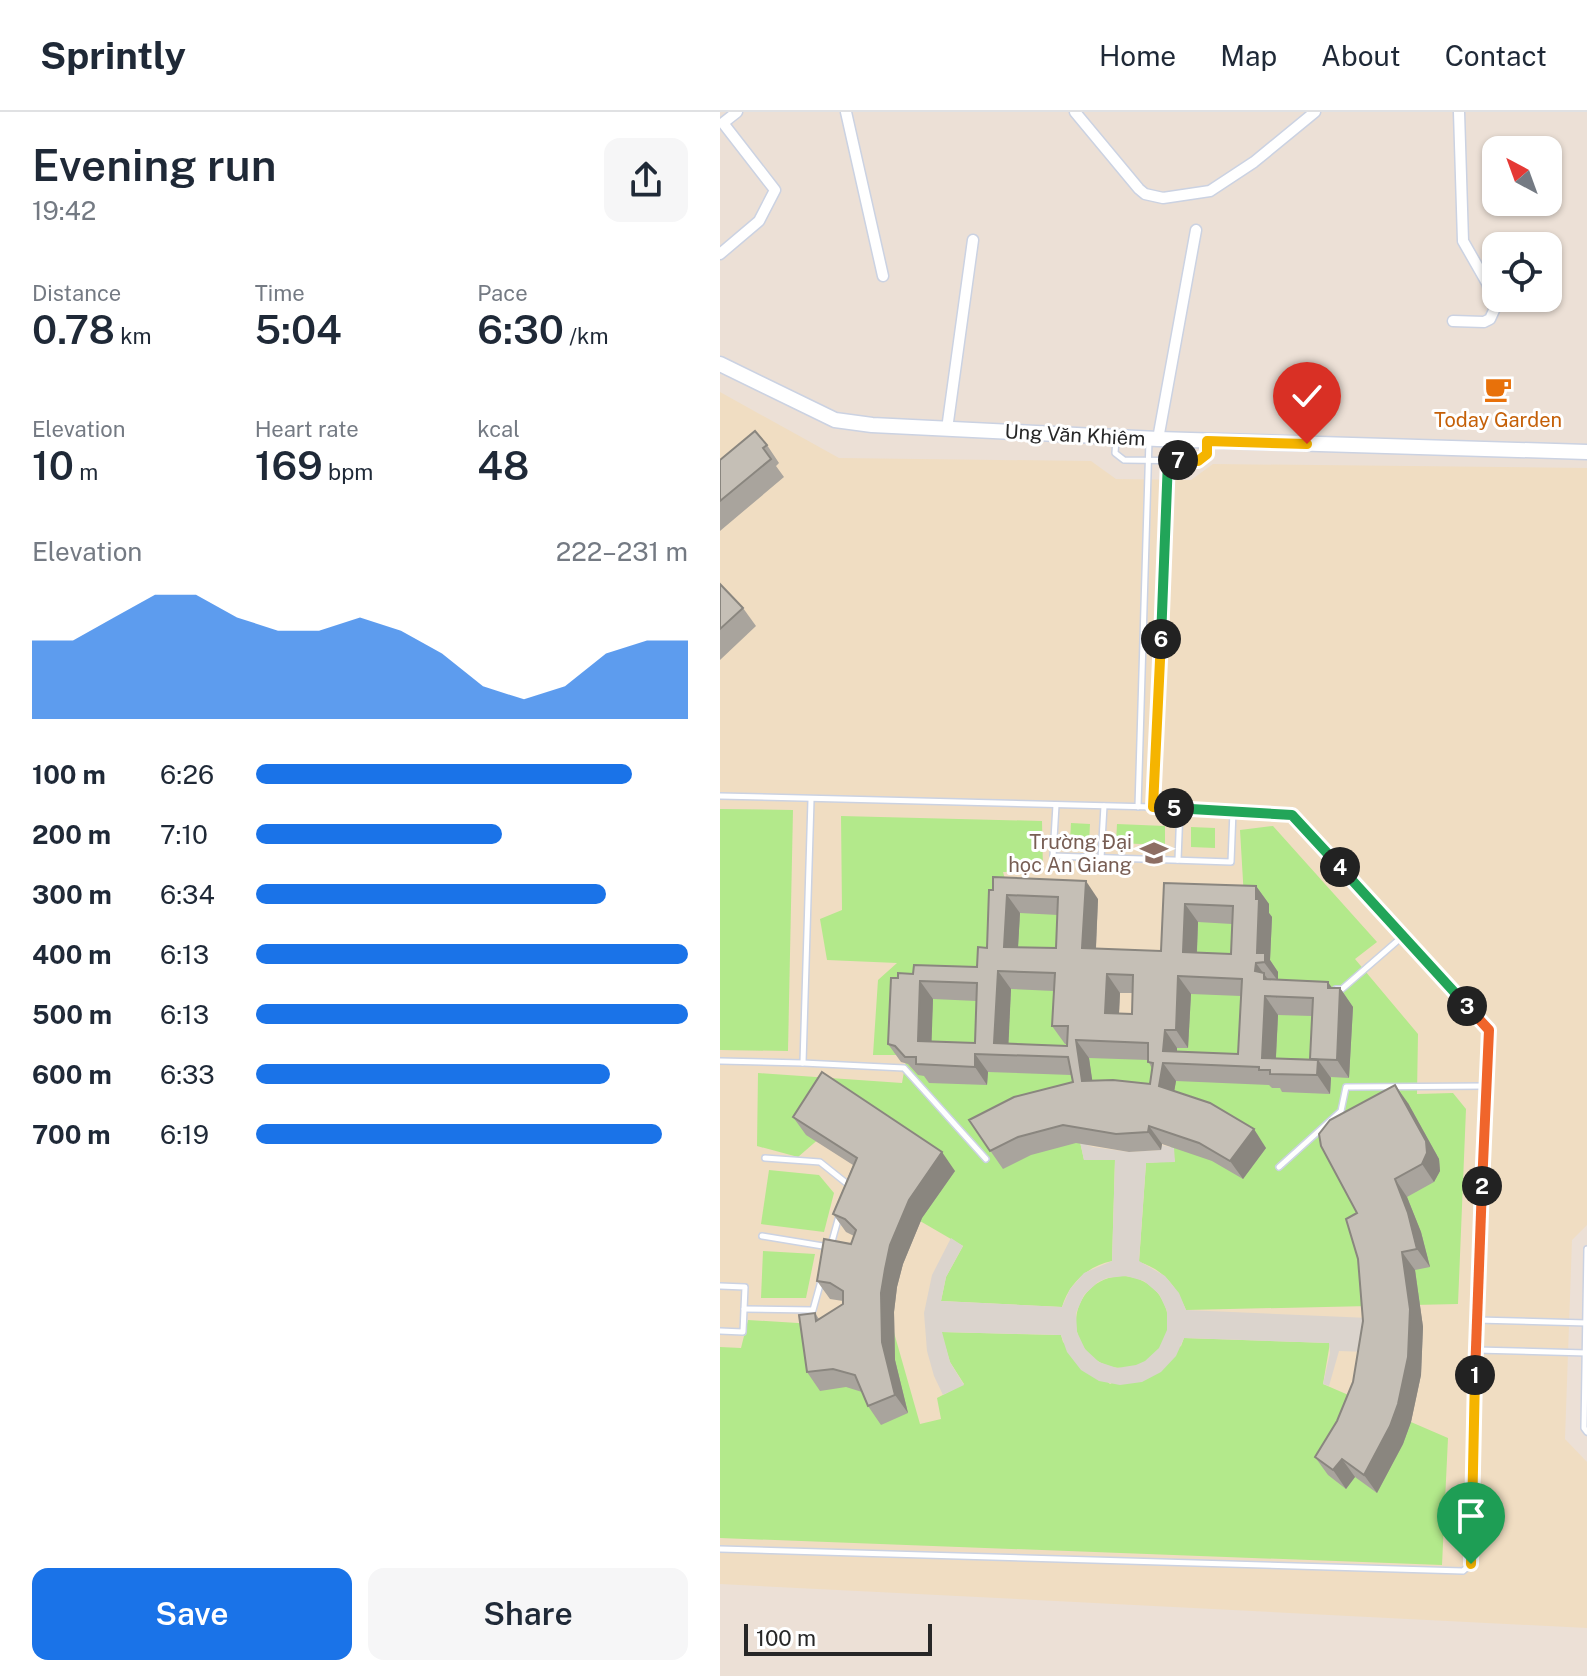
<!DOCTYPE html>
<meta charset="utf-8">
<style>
:root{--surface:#fff;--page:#f6f6f7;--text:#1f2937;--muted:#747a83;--line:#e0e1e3;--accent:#1a73e8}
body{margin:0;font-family:"Public Sans",sans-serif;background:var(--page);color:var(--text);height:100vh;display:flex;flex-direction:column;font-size:30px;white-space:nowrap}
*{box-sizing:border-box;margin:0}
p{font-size:26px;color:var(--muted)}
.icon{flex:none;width:44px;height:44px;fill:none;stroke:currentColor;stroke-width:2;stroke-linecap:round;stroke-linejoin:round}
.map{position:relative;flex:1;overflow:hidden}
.sheet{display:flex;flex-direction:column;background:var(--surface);width:720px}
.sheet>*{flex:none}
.needle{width:52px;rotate:319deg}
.fabs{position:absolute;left:762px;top:24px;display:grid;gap:16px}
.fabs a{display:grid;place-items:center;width:80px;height:80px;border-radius:16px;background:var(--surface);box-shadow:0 2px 6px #0004;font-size:40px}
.scale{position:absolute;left:24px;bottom:20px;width:188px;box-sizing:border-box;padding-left:8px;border:4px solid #272727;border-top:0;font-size:22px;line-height:28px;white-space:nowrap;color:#272727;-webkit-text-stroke:6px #fff;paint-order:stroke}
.pin{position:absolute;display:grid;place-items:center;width:68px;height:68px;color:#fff;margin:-82px -34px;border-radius:50% 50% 50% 0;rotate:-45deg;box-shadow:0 0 8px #0007}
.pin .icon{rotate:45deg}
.km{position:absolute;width:40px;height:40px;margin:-20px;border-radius:50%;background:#222;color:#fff;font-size:22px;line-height:40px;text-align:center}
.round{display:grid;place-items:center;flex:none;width:84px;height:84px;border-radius:16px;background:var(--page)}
.head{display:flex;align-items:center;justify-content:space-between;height:136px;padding:0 32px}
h1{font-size:44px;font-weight:600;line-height:60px}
.metrics{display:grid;grid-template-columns:repeat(3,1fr);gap:12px;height:136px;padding:8px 32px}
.metrics div{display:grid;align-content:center}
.metrics b{font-size:40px;font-weight:600}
.metrics small{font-size:22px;font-weight:400}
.metrics p{font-size:22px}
.chart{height:224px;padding:16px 32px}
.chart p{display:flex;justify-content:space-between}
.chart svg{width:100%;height:144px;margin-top:8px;fill:var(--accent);opacity:.7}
.action{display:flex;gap:16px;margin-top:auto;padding:16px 32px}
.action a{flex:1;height:92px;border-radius:16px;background:var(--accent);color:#fff;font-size:32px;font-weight:600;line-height:92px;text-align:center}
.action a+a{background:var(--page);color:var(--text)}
ul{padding:0 32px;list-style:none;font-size:26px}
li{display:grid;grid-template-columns:128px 96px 1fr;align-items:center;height:60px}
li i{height:20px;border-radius:10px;background:var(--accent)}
header{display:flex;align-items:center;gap:48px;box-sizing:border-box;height:112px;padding:0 40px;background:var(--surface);border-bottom:2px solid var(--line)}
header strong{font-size:38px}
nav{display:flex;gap:44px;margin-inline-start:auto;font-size:28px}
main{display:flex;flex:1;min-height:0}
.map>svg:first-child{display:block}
.education{fill:#f0ddc2}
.green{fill:#b3e98b}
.plaza{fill:#dbd4cd;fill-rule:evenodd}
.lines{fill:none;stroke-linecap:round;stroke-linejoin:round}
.service-casing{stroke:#cbd2e2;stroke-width:8}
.minor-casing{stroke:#cbd2e2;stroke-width:13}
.tertiary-casing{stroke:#cbd2e2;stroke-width:17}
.service{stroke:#fff;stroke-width:5}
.minor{stroke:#fff;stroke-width:10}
.tertiary{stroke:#fff;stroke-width:14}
.wall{fill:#a9a49d;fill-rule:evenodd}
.shaded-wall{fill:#8a867f}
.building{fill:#c5bfb6;stroke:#8a867f;stroke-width:2;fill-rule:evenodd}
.split-1-casing{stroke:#fff;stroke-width:16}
.split-2-casing{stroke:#fff;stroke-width:16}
.split-3-casing{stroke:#fff;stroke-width:16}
.split-4-casing{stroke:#fff;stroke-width:16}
.split-5-casing{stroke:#fff;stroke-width:16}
.split-6-casing{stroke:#fff;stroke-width:16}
.split-7-casing{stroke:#fff;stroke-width:16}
.split-8-casing{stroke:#fff;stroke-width:16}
.split-1{stroke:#f5b400;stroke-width:10}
.split-2{stroke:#f0652b;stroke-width:10}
.split-3{stroke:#f0652b;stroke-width:10}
.split-4{stroke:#22a559;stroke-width:10}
.split-5{stroke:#22a559;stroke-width:10}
.split-6{stroke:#f5b400;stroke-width:10}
.split-7{stroke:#22a559;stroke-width:10}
.split-8{stroke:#f5b400;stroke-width:10}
.labels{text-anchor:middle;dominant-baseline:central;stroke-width:6;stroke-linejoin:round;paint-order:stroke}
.food-label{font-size:20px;fill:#c56008;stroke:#fff}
.street-label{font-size:20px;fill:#272727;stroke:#fff}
.education-label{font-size:20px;fill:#785e54;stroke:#fff;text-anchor:end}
</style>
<header>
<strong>Sprintly</strong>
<nav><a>Home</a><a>Map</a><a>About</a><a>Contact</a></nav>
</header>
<main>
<section class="sheet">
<div class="head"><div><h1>Evening run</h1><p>19:42</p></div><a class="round"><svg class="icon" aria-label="share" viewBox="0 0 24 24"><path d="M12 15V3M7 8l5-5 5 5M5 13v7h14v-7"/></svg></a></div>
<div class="metrics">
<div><p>Distance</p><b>0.78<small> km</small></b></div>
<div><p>Time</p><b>5:04</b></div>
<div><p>Pace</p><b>6:30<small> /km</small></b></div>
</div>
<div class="metrics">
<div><p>Elevation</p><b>10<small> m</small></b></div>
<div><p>Heart rate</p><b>169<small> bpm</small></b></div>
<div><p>kcal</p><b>48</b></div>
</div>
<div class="chart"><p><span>Elevation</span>222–231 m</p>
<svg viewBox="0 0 160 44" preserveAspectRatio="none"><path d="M0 44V20L10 20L20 13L30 6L40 6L50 13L60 17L70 17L80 13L90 17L100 24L110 34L120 38L130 34L140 24L150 20L160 20V44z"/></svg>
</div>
<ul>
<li><b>100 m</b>6:26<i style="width:87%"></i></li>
<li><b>200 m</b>7:10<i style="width:57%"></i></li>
<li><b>300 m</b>6:34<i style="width:81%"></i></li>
<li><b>400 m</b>6:13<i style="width:100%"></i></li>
<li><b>500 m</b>6:13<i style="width:100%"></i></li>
<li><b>600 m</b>6:33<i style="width:82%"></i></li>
<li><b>700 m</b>6:19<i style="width:94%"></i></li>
</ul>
<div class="action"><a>Save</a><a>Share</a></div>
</section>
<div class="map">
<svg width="867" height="1564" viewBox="0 0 867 1564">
<rect width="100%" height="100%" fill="#ece0d6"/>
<!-- education -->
<polygon class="education" points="0,280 119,346 371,349 396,367 471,368 493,352 867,356 867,1113 852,1128 845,1327 867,1350 867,1516 0,1472"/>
<!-- green -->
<g class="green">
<polygon points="0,697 73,698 68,939 0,938"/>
<path d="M121 704 322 709 323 759 283 760 291 789 362 790 381 926 444 949 460 802 525 803 520 718 553 714 657 830 635 847 698 922 697 982 733 981 746 997 738 1192 466 1198C456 1175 445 1158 419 1150L426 1051 455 1049 440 1001 355 1006 364 1048 395 1047 392 1149C368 1154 349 1171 342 1195L221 1189 226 1165 243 1134 188 1102 193 1067 101 1025 78 1045 37 1034 38 961 182 971 187 943H153L158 868 177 851 107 848 100 807 122 798Z"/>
<polygon points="351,711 370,712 369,730 350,729"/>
<polygon points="397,712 445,714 445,733 396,731"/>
<polygon points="471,715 495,716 495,736 471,735"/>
<polygon points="49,1058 99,1063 114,1081 104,1120 41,1112"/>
<polygon points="43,1139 95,1142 86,1186 41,1186"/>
<circle cx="402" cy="1210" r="46"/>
<polygon points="28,1208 173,1217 200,1312 221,1307 217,1286 244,1272 230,1250 221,1220 341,1223 343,1230 390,1272 461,1234 464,1226 610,1231 603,1272 728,1326 722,1453 0,1426 0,1235 21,1236"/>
</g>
<!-- plaza -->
<path class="plaza" d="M360 1030H367V1033L373 1035 409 1040 440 1038 442 1033 454 1036 455 1050 426 1051 419 1149 445 1164 459 1181 466 1198 649 1206 648 1240 619 1239 609 1274 603 1272 610 1241 609 1231 464 1226 456 1244 441 1260 422 1270 400 1273 379 1269 361 1258 347 1240 341 1223 222 1220 230 1250 244 1273 223 1283 214 1264 207 1239 204 1201 212 1163 231 1126 243 1134 226 1165 221 1189 342 1195 350 1177 364 1161 392 1149 395 1048H364ZM406 1164 424 1169 439 1182 447 1199V1218L439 1236 425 1249 416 1253 397 1256 379 1250 365 1237 357 1220 356 1201 364 1183 378 1170 387 1166Z"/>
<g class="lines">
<!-- service casing -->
<g class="service-casing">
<g id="service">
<polyline points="396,327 395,341 404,348 478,349 487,342 487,330"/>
<polyline points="0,684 433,695 572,703 769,918 757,1192 751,1452 743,1459 0,1437"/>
<polyline points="336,693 333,744 511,750 513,699"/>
<polyline points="418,695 429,328"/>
<polyline points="433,695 449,328"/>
<polyline points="381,746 384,694"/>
<polyline points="458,748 460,696"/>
<polyline points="616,877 622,877 683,824"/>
<polyline points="0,949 83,951 91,688"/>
<polyline points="83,951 184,956 266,1047"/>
<polyline points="45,1046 100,1050 130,1074"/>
<polyline points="559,1055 621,999 626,975 766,974"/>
<polyline points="42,1124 109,1135"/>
<polyline points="111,1133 119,1104"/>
<polyline points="867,1137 864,1316 867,1320"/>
<polyline points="0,1174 25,1175 23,1220 0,1219"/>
<polyline points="24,1197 93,1198 101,1169"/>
<polyline points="757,1208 867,1211"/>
<polyline points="756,1238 867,1241"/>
</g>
</g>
<!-- minor casing -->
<g class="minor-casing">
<g id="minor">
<polyline points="126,0 163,164"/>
<polyline points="355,0 419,77 425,82 443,86 490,79 534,50 595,0"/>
<polyline points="0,142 39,109 55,78 3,11 17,0"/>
<polyline points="733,209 764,210 770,207 775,196 767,171 743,129 739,0"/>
<polyline points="227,317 253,128"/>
<polyline points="438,327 476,118"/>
</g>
</g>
<!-- tertiary casing -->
<g class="tertiary-casing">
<polyline id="tertiary" points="0,252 115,308 152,313 438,327 867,340"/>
</g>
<!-- service -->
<use href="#service" class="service"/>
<!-- minor -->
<use href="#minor" class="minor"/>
<!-- tertiary -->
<use href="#tertiary" class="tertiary"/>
</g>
<!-- wall -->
<g class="wall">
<polygon points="47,333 59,351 56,354 64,365 0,419 0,348"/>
<polygon points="0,472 23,496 36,514 0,548"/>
<path d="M444 771 536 774 549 792V801L552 805 550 848 558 860V868L620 876 633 895 629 966 611 965 610 982 562 980 560 976H552L549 973 456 969 454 979 546 1036 523 1067 492 1049 442 1032 441 1038 409 1040 356 1031 311 1043 283 1057 249 1008 353 970 351 963 268 960 267 973 209 971 204 964 198 963 188 952 181 950 168 932 178 866 193 862 257 855 267 836 269 778 378 787 376 837 441 839ZM300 801 338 803 336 836 298 835ZM478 810 512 812 511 842 477 841ZM291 877 334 879 332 914 345 932H347V934L288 931ZM400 881H412V902H399ZM471 882 521 884 518 942 457 940V936H468ZM213 887 257 889 255 931 211 929ZM558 903 592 904 591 947 556 946ZM369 946 428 948 432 957 430 972 372 968Z"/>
<polygon points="688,991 719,1047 720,1059 714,1070 687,1085 701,1120 710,1155 695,1158 703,1215 701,1263 691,1310 683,1332 657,1381 635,1365 626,1377 608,1363 595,1345 617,1309 633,1270 643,1209 637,1101"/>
<polygon points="73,1005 235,1059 202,1106 183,1152 177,1175 174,1200 175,1248 188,1301 161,1313 148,1294 142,1280 126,1275 100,1279 87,1260 95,1201 99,1207 123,1192 123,1189 110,1187 97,1169 131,1132 134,1124 126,1120 113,1102 133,1053 86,1023"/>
</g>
<!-- shaded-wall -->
<g class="shaded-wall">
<polygon points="366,769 378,787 375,855 362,836"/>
<polygon points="536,774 549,792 549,801 552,805 550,848 558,860 558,869 537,841"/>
<polygon points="287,783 300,801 297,853 284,835"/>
<polygon points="465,792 478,810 476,859 463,840"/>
<polygon points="536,851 557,880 557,886 548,873 535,859"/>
<polygon points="278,859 291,877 288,943 274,931"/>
<polygon points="387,862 400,881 398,920 385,901"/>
<polygon points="458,864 471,882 468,936 456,918"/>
<polygon points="200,869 213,887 211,947 198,929"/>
<polygon points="608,870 619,886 620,876 633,895 629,966 617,948"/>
<polygon points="545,884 558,903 555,962 542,946"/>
<polygon points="445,918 457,936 457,952 443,939"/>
<polygon points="356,928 369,946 375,987 362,969"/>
<polygon points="255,942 268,960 267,973 255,955"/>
<polygon points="598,948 611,966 610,982 597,963"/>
<polygon points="443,951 456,969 452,992 439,974"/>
<polygon points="675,973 688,991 719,1047 720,1059 714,1070 702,1052"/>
<polygon points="429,1014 442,1032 441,1038 428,1020"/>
<polygon points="534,1017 546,1036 523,1067 510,1049"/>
<polygon points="222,1040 235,1059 202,1106 183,1152 177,1175 174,1200 175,1248 188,1301 175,1283 162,1230 161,1181 165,1157 170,1133 189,1088"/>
<polygon points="675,1067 687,1085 701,1120 710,1155 697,1137"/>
<polygon points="682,1140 695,1158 703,1215 701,1263 691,1310 683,1332 657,1381 644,1363"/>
<polygon points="622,1347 635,1365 626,1377 613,1358"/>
</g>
<!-- building -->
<g class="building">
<polygon points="35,319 47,333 43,336 51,347 0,389 0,348"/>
<polygon points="0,472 23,496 0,517"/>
<path d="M273 765 366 769 362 836 441 839 444 771 536 774V787H539L537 841H545V850L536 851 535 859 544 861V867L608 870V876H620L617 948 590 947 593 886 545 884 542 946 598 948 597 963 550 962V958H539V955L443 951 439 974 490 991 534 1017 510 1049 479 1031 429 1014 428 1020 396 1022 343 1013 298 1025 270 1039 249 1008 294 985 353 970 348 945 255 942V955L196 952V945H185L175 934 168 932 171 866H178V861L193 862 194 853 257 855 258 835 267 836 269 778H273ZM287 783 338 785 336 836 284 835ZM465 792 513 794 511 842 463 840ZM278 859 335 861 332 914H348L347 934 274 931ZM387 862 413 863 412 902 385 901ZM458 864 522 867 518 942 443 939 445 918H456ZM200 869 257 871 255 931 198 929ZM356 928 428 931V950L433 951 430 972 393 968 362 969Z"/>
<polygon points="102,960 222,1040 189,1088 170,1133 165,1157 161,1181 162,1230 175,1283 148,1294 135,1263 113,1257 87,1260 79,1203 95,1201 96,1209 123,1192 123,1179 110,1171 97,1169 104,1127 131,1132 136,1118 125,1107 113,1102 137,1046 73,1005"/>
<polygon points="675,973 706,1029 707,1041 702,1052 675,1067 688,1101 697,1137 682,1140 690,1197 688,1245 678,1292 670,1314 644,1363 622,1347 613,1358 595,1345 617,1309 633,1270 643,1209 638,1147 626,1107 637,1101 601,1034 599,1022 610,1008"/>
</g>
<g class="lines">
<!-- split-1 casing -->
<g class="split-1-casing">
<polyline id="split-1" points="751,1452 755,1263"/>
</g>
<!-- split-2 casing -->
<g class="split-2-casing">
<polyline id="split-2" points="755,1263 762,1074"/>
</g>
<!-- split-3 casing -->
<g class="split-3-casing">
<polyline id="split-3" points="747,894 769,918 762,1074"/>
</g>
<!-- split-4 casing -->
<g class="split-4-casing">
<polyline id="split-4" points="620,755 747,894"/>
</g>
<!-- split-5 casing -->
<g class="split-5-casing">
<polyline id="split-5" points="454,696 572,703 620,755"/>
</g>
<!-- split-6 casing -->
<g class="split-6-casing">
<polyline id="split-6" points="441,527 433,695 454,696"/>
</g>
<!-- split-7 casing -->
<g class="split-7-casing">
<polyline id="split-7" points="441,527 448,348 458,348"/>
</g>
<!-- split-8 casing -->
<g class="split-8-casing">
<polyline id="split-8" points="458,348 478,349 487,342 487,329 587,332"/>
</g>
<!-- split-1 -->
<use href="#split-1" class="split-1"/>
<!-- split-2 -->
<use href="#split-2" class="split-2"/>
<!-- split-3 -->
<use href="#split-3" class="split-3"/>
<!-- split-4 -->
<use href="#split-4" class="split-4"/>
<!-- split-5 -->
<use href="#split-5" class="split-5"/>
<!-- split-6 -->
<use href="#split-6" class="split-6"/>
<!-- split-7 -->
<use href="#split-7" class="split-7"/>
<!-- split-8 -->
<use href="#split-8" class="split-8"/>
</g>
<!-- icons -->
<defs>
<g id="cafe-bare" transform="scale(2.16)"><path d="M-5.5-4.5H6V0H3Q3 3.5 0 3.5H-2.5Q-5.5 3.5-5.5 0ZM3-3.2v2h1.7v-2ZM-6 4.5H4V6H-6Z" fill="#e8710a" stroke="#fff" stroke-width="2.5" paint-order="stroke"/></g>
<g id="university-bare" transform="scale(2.16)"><path d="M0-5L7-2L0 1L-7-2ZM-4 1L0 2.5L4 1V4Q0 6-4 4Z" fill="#8d6e63" stroke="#fff" stroke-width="2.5" paint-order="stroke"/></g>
</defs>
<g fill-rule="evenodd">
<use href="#cafe-bare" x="778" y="277"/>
<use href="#university-bare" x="434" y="741"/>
</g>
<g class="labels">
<!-- food labels -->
<g class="food-label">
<text x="778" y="308">Today Garden</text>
</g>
<!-- street labels -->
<g class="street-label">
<text transform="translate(355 323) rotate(3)">Ung Văn Khiêm</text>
</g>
<!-- education labels -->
<g class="education-label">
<text x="412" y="730">Trường Đại<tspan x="412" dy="23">học An Giang</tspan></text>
</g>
</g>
</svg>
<div class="fabs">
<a><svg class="needle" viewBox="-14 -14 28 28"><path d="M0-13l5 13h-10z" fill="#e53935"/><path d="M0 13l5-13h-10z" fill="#747a83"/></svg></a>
<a><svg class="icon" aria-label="locate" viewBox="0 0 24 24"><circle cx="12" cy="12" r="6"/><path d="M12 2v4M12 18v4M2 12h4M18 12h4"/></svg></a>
</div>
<div class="scale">100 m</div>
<div class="pin" style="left:751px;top:1452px;background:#1e9e55"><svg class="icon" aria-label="arrive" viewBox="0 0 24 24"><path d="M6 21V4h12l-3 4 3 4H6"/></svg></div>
<div class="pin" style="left:587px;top:332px;background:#d93025"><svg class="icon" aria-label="check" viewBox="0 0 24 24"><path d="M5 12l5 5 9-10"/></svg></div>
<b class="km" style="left:755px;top:1263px">1</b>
<b class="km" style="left:762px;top:1074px">2</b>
<b class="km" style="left:747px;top:894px">3</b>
<b class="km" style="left:620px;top:755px">4</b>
<b class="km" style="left:454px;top:696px">5</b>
<b class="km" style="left:441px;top:527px">6</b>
<b class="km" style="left:458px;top:348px">7</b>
</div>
</main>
